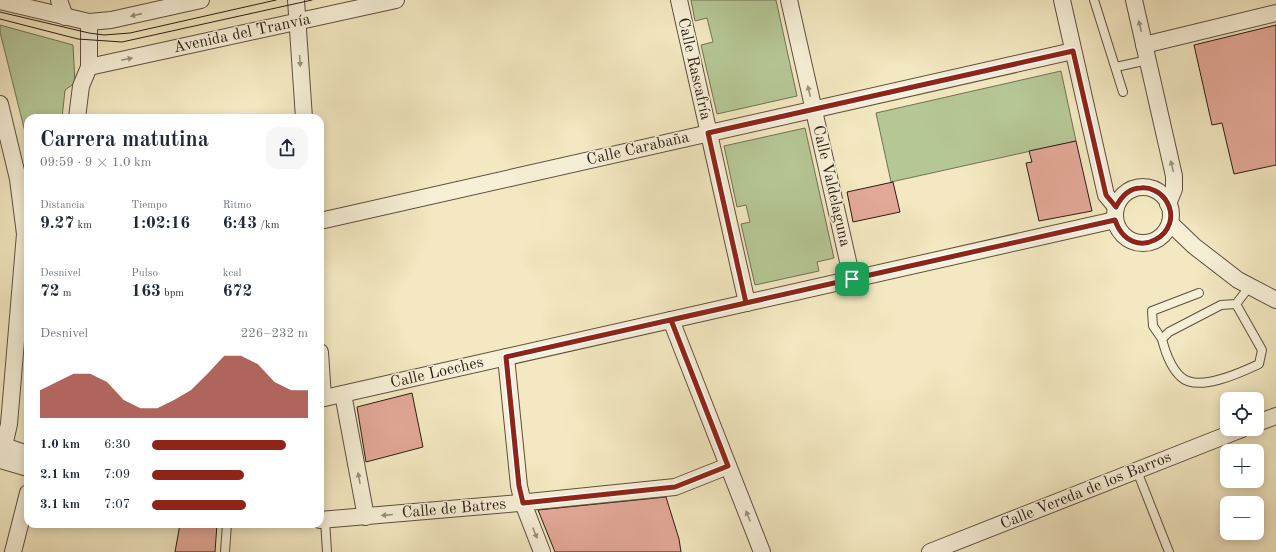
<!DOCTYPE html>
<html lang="es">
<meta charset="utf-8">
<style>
:root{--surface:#fff;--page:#f6f6f7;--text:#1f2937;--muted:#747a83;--accent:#8f2418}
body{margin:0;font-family:"Old Standard TT",serif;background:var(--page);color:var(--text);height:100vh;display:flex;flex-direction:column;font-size:15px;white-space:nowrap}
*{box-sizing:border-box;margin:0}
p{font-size:13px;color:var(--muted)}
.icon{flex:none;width:22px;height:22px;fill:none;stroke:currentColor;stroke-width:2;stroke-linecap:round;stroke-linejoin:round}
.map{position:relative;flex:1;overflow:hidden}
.details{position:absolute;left:24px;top:114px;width:300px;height:414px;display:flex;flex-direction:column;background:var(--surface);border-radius:12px;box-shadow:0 2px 10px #0003}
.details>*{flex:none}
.tools{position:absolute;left:1220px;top:392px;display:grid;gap:8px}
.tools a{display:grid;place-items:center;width:44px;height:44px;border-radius:8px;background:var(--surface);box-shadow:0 2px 10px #0003;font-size:20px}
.pin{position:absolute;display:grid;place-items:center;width:34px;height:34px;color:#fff;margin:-17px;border-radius:8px;box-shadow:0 2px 6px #0006}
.round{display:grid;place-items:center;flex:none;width:42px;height:42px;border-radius:12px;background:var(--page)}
.headline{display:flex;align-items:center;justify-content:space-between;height:68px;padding:0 16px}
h1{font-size:22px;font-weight:800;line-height:30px}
.figures{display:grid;grid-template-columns:repeat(3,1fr);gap:6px;height:68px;padding:4px 16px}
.figures div{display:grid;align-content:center}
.figures b{font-size:17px;font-weight:800}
.figures small{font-size:11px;font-weight:400}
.figures p{font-size:11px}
.chart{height:112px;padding:8px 16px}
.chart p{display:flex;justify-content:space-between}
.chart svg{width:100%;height:72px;margin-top:4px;fill:var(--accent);opacity:.7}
ul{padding:0 16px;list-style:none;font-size:13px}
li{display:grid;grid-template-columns:64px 48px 1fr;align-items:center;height:30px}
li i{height:10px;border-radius:5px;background:var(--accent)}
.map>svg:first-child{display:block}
.green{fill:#b6c796;stroke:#707255}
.building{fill:#e3a998;stroke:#2b1c14}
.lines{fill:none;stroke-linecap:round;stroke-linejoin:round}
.service-casing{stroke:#5d4f3f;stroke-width:10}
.minor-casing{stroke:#5d4f3f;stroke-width:18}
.service{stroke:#f7f0d7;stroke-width:8}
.minor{stroke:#f7f0d7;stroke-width:16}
.tram{stroke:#2b1c14;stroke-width:1}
.oneway{fill:#9b917f}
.route-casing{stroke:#fff;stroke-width:8}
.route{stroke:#8f2418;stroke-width:5}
.labels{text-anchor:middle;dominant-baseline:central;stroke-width:3;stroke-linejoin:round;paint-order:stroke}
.street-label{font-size:16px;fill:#2b1c14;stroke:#f7f0d7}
</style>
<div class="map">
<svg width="1276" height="552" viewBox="0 0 1276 552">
<rect width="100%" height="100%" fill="#f3e8c1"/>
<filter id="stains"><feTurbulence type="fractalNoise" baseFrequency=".005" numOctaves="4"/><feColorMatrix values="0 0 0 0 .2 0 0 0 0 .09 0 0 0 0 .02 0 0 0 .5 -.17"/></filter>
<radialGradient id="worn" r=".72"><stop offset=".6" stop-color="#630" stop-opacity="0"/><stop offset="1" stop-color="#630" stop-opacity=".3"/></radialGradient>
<!-- green -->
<g class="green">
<polygon points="691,0 776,0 797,96 717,114 701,45 713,42 707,18 695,21"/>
<polygon points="0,25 73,45 75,83 65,90 62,118 28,118 28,144 0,32"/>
<polygon points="1061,71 1076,141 891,182 876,113"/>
<polygon points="805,128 834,258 817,262 819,271 755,285 741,224 750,222 746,205 737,207 724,146"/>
</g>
<!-- building -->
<g class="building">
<polygon points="1276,25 1276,165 1234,174 1222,123 1212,125 1194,45"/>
<polygon points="1076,141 1092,211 1039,221 1026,163 1032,162 1029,151"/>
<polygon points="893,182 900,212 853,222 847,192"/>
<polygon points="412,393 423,447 366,462 357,407"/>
<polygon points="666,497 679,539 681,552 555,552 538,510"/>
<polygon points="180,524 217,524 215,552 175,552"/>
</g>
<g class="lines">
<!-- service casing -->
<g class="service-casing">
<g id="service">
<polyline points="1094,0 1123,92"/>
<polyline points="1116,67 1148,60"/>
<path d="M1236 304 1262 350 1259 364C1242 372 1198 393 1181 377 1171 368 1165 351 1162 339L1169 332 1221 305 1236 304 1250 286"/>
<polyline points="1162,339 1153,326 1152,311 1199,293"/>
<polyline points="1137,471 1169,552"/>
<polyline points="325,520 327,552"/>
<polyline points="225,552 227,524"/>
</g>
</g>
<!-- minor casing -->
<g class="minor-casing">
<g id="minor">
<polyline points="59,0 65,17"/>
<polyline points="296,0 304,118"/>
<polyline points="679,0 747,303"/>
<polyline points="789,0 852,279"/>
<polyline points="1062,0 1106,195 1116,207"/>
<polyline points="1134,0 1174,176 1174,189 1168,204"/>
<polyline points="0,1 89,22 111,20 201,0"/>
<polyline points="1144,45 1276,13"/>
<polyline points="89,67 396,0"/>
<polyline points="0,104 18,179 25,234 9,424 4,446 0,454"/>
<polyline points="77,118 81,86 89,67 89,22"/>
<circle cx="1143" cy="215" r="28"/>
<polyline points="320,221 1073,51"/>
<polyline points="1170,223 1194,246 1238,280 1276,300"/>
<polyline points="671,320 762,552"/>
<polyline points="320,352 323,398"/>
<polyline points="506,357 519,486 523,503 542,552"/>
<polyline points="343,394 366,517"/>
<polyline points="320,399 1115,220"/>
<polyline points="1257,423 1276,416"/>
<polyline points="4,446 28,454"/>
<polyline points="0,460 28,468"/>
<polyline points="320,520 508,504 675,487 728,466"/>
<polyline points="13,552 28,493"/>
<polyline points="930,552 1242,429"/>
</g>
</g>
<!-- service -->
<use href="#service" class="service"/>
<!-- minor -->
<use href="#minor" class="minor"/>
<!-- tram -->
<g class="tram">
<polyline points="0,12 89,33 104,35 130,33 276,0"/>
<polyline points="0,19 78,39 122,42 312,0"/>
</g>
</g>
<!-- one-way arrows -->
<defs><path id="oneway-solid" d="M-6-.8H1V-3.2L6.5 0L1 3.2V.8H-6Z"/></defs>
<g class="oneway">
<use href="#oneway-solid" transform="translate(136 15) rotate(167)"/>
<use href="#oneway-solid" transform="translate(1140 26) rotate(-103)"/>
<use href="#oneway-solid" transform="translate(127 59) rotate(-12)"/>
<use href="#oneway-solid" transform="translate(300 61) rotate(86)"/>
<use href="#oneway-solid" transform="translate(809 91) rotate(-103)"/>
<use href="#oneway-solid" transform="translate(1172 166) rotate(-103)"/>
<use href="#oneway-solid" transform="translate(359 478) rotate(-101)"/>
<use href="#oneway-solid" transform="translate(387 515) rotate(175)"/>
<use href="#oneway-solid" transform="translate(748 516) rotate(-112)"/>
<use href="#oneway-solid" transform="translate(535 533) rotate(68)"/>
</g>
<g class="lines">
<!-- route casing -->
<g class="route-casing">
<path id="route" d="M852 279C737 305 621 331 506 357L519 486 523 503 675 487 728 466 671 320 746 303 708 133 1073 51 1106 195 1116 207C1121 197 1129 188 1141 188 1150 187 1160 192 1165 199 1189 233 1131 267 1115 220L852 279"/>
</g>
<!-- route -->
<use href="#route" class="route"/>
</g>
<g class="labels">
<!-- street labels -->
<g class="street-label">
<text transform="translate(242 34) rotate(-12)">Avenida del Tranvía</text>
<text transform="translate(694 69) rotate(77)">Calle Rascafría</text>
<text transform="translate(638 149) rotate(-13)">Calle Carabaña</text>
<text transform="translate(831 186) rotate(77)">Calle Valdelaguna</text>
<text transform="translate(437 373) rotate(-13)">Calle Loeches</text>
<text transform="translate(1086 491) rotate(-22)">Calle Vereda de los Barros</text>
<text transform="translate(454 509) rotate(-5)">Calle de Batres</text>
</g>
</g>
<rect width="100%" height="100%" filter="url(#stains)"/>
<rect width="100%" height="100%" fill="url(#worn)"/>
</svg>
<div class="tools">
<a><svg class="icon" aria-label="locate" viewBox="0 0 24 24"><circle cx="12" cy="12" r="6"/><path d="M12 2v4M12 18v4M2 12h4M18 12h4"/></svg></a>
<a>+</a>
<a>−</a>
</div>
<div class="pin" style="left:852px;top:279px;background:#1e9e55"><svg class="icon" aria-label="arrive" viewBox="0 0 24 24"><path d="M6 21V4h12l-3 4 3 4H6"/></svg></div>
<section class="details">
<div class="headline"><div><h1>Carrera matutina</h1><p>09:59 · 9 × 1.0 km</p></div><a class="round"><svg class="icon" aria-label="share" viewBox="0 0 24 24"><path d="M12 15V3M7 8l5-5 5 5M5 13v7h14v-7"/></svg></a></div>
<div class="figures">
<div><p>Distancia</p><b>9.27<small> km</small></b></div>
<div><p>Tiempo</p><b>1:02:16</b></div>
<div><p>Ritmo</p><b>6:43<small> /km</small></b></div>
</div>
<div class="figures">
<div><p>Desnivel</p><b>72<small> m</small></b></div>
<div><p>Pulso</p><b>163<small> bpm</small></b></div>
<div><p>kcal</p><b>672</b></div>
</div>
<div class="chart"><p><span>Desnivel</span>226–232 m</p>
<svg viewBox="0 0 160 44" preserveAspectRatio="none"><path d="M0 44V27L10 22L20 17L30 17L40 22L50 33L60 38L70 38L80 33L90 27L100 17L110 6L120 6L130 11L140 22L150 27L160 27V44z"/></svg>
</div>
<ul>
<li><b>1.0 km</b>6:30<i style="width:86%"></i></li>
<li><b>2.1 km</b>7:09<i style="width:59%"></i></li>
<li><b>3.1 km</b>7:07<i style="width:60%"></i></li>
</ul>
</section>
</div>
